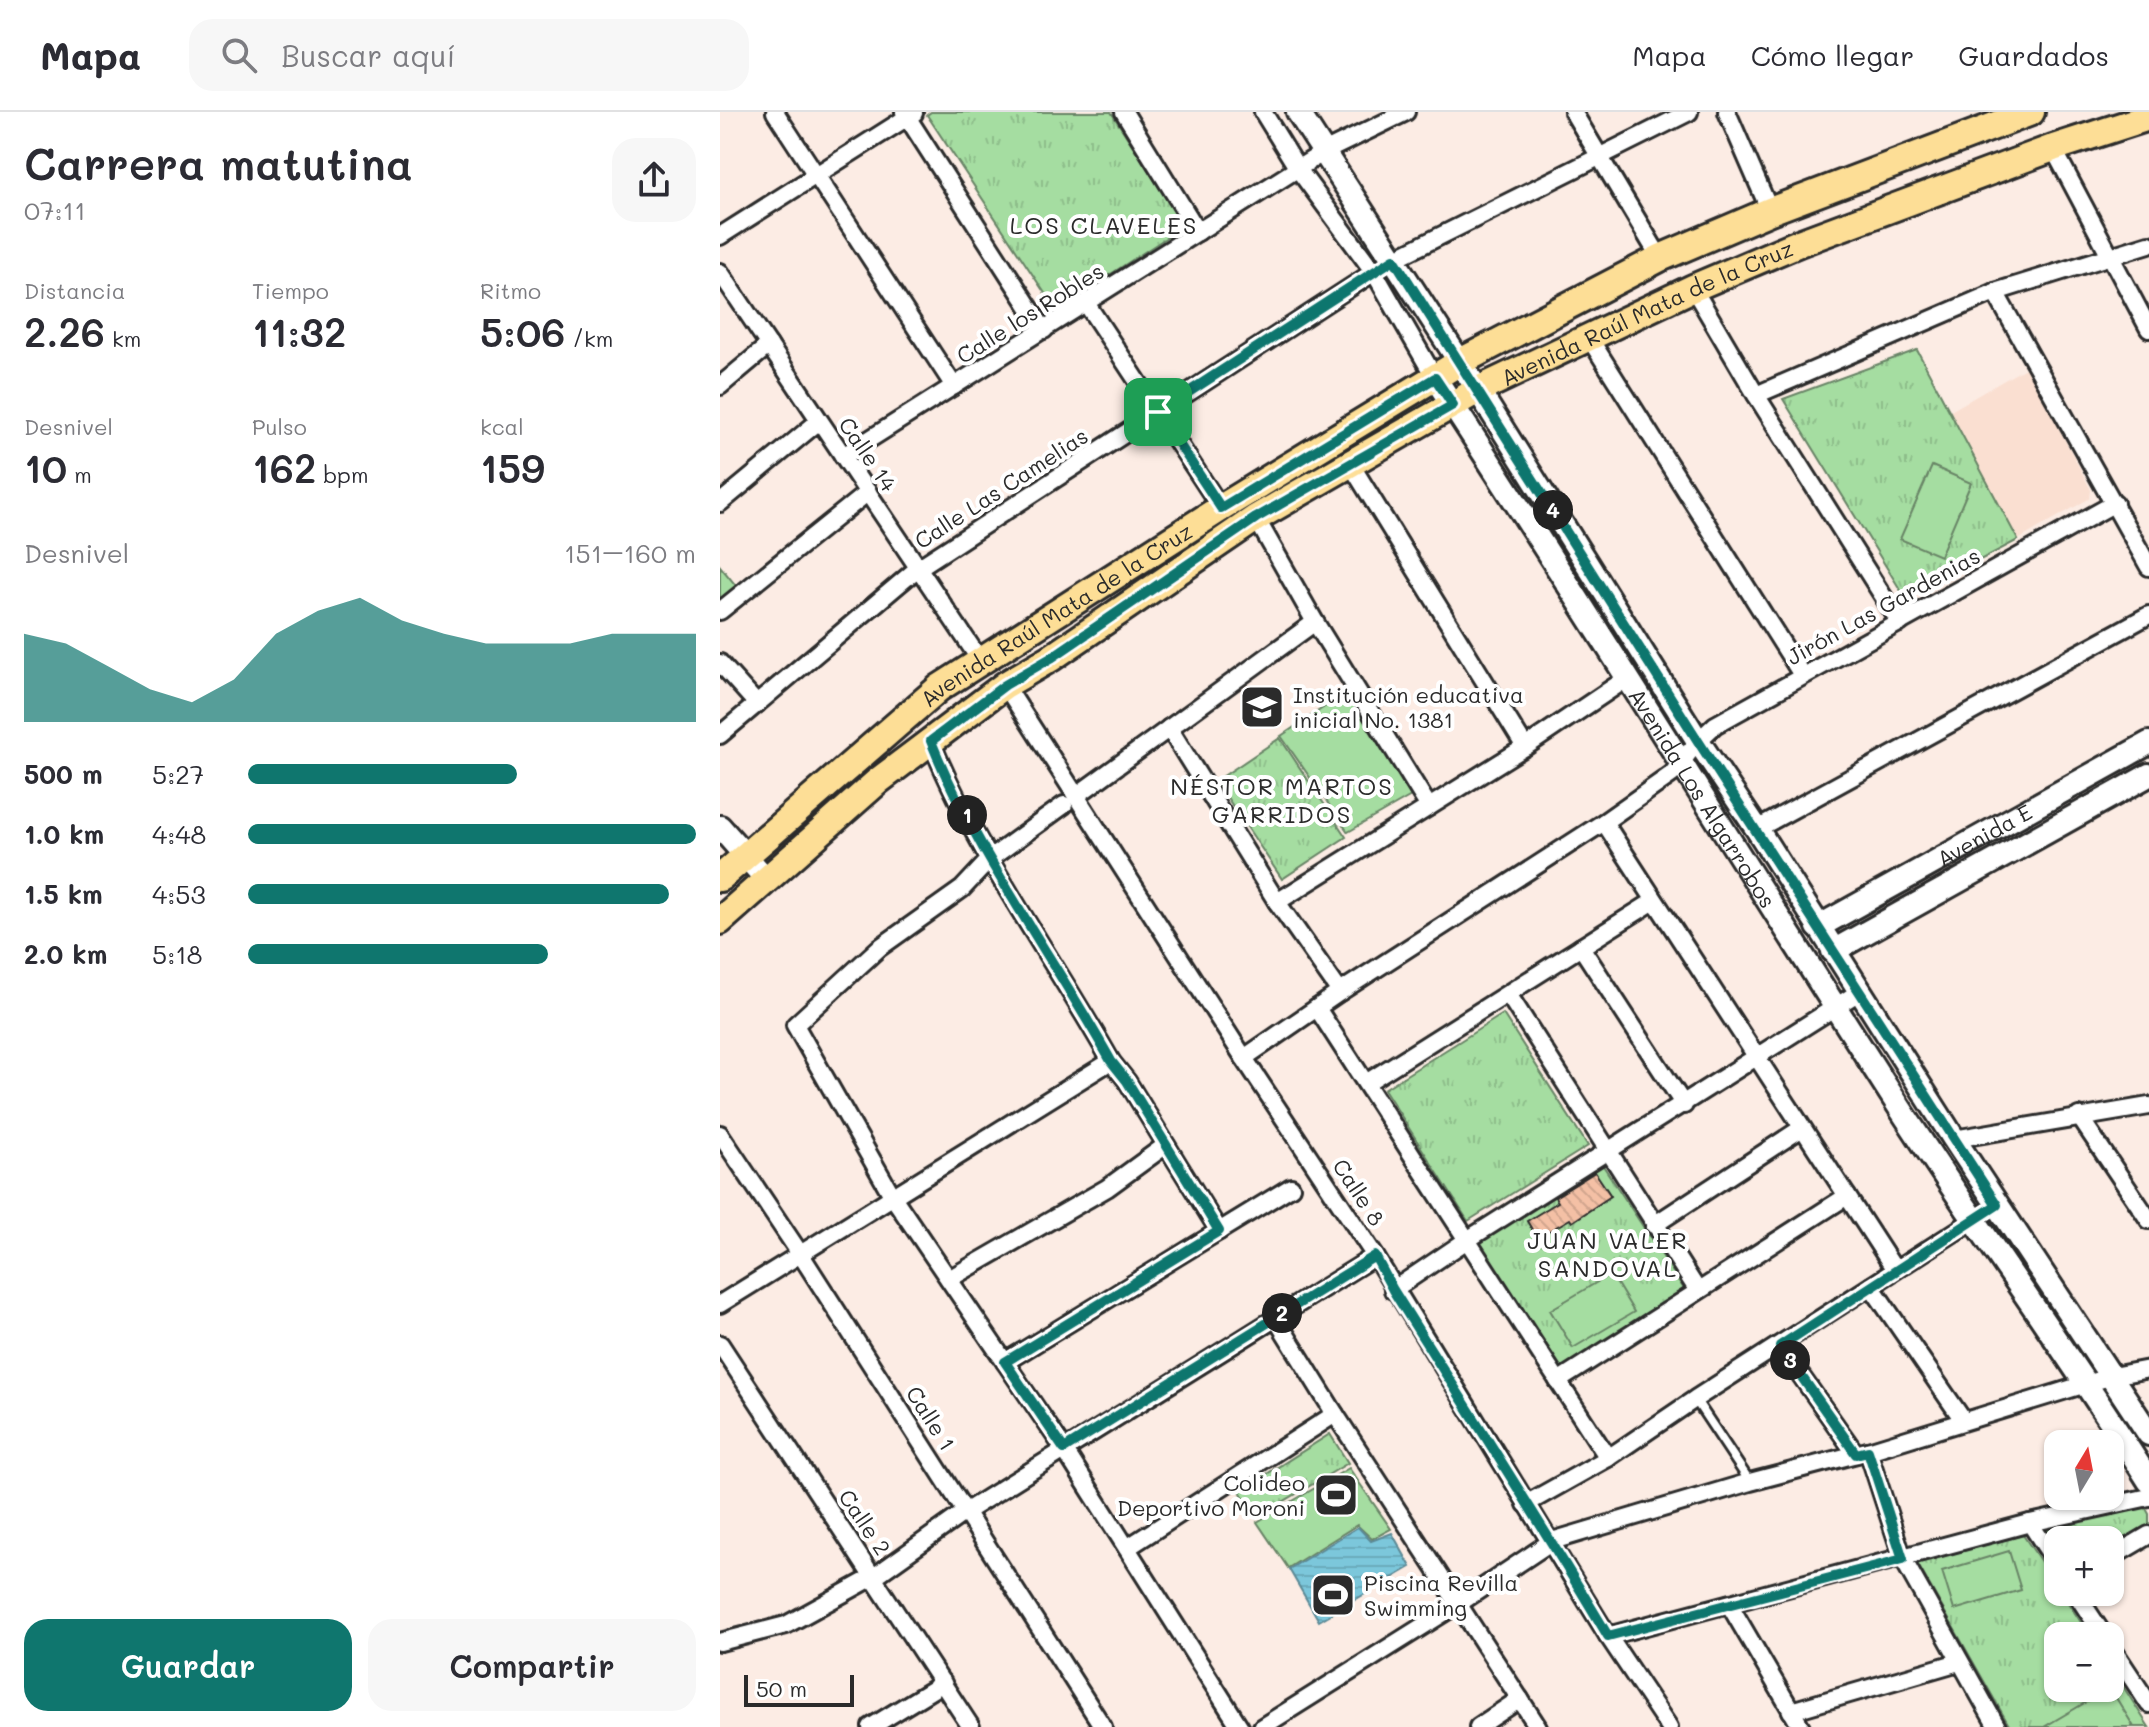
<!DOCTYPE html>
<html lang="es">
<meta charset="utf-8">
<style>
:root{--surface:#fff;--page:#f7f7f7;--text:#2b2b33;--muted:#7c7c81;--line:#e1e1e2;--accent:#0f766e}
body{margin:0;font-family:Mali,sans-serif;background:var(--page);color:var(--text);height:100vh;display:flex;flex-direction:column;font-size:30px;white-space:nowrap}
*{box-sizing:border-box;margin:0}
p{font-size:26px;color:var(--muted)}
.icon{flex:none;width:44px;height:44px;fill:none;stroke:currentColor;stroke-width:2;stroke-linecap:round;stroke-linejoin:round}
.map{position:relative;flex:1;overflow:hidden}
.drawer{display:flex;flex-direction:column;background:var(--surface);width:720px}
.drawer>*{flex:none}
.needle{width:52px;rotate:10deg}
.fabs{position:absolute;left:1324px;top:1318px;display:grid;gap:16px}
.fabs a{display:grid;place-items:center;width:80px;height:80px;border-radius:16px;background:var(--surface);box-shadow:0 2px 6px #0004;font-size:40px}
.scale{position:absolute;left:24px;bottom:20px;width:110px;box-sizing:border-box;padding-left:8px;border:4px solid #2b2b2b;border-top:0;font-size:22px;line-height:28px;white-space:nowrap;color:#2b2b2b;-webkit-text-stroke:6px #fff;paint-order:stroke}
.pin{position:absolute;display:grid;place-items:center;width:68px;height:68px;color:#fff;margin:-34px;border-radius:16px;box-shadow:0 4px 12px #0006}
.km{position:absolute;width:40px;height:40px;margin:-20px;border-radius:50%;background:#222;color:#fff;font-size:22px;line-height:40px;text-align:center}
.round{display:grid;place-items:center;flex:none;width:84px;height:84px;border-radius:24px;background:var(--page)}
.headline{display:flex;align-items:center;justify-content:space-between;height:136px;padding:0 24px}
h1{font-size:44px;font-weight:600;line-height:60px}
.metrics{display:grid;grid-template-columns:repeat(3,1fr);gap:12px;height:136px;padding:8px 24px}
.metrics div{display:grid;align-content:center}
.metrics b{font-size:40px;font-weight:600}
.metrics small{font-size:22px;font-weight:400}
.metrics p{font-size:22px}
.chart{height:224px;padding:16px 24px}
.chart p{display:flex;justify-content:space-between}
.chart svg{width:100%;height:144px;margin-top:8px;fill:var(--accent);opacity:.7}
.action{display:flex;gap:16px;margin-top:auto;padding:16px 24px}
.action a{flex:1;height:92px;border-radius:24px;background:var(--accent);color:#fff;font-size:32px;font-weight:600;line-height:92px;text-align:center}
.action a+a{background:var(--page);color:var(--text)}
ul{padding:0 24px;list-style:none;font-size:26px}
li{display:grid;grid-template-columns:128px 96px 1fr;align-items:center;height:60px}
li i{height:20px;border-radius:10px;background:var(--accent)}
header{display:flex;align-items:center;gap:48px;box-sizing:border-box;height:112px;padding:0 40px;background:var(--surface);border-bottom:2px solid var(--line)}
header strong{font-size:38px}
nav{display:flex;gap:44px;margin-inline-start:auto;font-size:28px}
.search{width:560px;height:72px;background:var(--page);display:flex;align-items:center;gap:20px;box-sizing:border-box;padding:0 28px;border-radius:24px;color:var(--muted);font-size:30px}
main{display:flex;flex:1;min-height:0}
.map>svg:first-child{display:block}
.built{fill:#fadfd1}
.grass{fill:url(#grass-tufts);stroke:#688466;stroke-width:2}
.pitch{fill:#a5dda1;stroke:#688466;stroke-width:2}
.water{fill:url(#water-rules);stroke:#5b8995;stroke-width:2}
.building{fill:url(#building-back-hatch);stroke:#2b2b2b;stroke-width:2}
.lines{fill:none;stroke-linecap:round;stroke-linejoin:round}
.lane-casing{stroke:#2b2b2b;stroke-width:14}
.street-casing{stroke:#2b2b2b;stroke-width:22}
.secondary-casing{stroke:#2b2b2b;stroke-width:28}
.primary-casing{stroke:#2b2b2b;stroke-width:32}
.lane{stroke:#fff;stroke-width:8}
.street{stroke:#fff;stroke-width:16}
.secondary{stroke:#fff;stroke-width:22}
.primary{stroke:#fdde96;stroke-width:26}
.route-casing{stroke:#fff;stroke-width:16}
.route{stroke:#0f766e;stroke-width:10}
.labels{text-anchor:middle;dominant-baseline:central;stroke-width:8;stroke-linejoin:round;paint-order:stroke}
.street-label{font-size:22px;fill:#2b2b2b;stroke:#fff}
.poi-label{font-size:22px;fill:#2b2b2b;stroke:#fff;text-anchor:start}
.neighbourhood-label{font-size:24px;letter-spacing:2px;fill:#2b2b2b;stroke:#fff}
</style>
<header>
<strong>Mapa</strong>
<div class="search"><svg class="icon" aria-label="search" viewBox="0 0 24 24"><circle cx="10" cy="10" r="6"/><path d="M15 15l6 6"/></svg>Buscar aquí</div>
<nav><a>Mapa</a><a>Cómo llegar</a><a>Guardados</a></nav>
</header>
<main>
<section class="drawer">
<div class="headline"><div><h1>Carrera matutina</h1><p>07:11</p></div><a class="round"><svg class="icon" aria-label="share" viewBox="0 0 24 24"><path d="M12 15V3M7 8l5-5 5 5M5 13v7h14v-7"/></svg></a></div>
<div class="metrics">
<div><p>Distancia</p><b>2.26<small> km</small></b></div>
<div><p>Tiempo</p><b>11:32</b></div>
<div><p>Ritmo</p><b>5:06<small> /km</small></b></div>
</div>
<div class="metrics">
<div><p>Desnivel</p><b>10<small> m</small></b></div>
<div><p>Pulso</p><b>162<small> bpm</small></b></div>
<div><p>kcal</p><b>159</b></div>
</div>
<div class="chart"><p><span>Desnivel</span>151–160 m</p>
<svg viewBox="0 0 160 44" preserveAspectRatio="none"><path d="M0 44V17L10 20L20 27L30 34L40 38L50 31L60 17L70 10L80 6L90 13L100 17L110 20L120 20L130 20L140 17L150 17L160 17V44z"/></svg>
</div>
<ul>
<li><b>500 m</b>5:27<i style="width:60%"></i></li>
<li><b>1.0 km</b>4:48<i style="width:100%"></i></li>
<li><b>1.5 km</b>4:53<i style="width:94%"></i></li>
<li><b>2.0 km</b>5:18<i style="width:67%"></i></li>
</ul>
<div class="action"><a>Guardar</a><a>Compartir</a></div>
</section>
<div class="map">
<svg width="1429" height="1615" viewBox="0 0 1429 1615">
<defs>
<pattern id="grass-tufts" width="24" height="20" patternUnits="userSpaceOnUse" patternTransform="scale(2)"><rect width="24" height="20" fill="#a5dda1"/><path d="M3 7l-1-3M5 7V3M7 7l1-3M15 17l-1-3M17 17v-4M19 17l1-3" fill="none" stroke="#8ebe8b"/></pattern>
<pattern id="water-rules" width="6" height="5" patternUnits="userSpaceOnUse" patternTransform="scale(2)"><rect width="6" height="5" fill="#7bc7db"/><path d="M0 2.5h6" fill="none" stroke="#6aabbc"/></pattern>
<pattern id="building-back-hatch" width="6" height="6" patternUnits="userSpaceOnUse" patternTransform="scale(2)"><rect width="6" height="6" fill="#f4c0a5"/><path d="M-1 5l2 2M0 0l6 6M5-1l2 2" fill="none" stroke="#d1a58e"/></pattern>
</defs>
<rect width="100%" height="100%" fill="#fcece4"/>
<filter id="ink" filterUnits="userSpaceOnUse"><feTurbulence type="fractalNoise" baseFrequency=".0125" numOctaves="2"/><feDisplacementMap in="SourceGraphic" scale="16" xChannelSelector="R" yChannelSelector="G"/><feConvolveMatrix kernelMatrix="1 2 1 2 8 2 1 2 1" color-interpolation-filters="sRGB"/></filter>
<g filter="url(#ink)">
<!-- built -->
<polygon class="built" points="1307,255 1371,378 1370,386 1298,428 1229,300"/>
<!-- grass -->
<g class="grass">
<polygon points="211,0 391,0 464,114 336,198 207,3"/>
<polygon points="1197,238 1298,428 1186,487 1063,287"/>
<polygon points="0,454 18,476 0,491"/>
<polygon points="560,626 626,725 562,767 496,669"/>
<polygon points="783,902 868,1034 748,1109 664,977"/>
<polygon points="882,1052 964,1177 841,1257 758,1129"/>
<polygon points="610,1322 628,1351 536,1406 520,1379"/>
<polygon points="1424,1393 1429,1402 1429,1415 1390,1436 1390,1428 1338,1428 1338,1435 1325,1417"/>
<polygon points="1303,1423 1338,1475 1338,1480 1341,1480 1370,1524 1338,1524 1338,1576 1390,1576 1390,1554 1429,1615 1290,1615 1197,1451"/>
</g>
<!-- pitch -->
<g class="pitch">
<polygon points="1212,354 1251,371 1220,444 1180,427"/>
<polygon points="627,580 691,684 628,720 561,624"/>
<polygon points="891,1162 914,1200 853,1236 830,1198"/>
<polygon points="629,1356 671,1417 652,1427 637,1413 568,1456 537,1410"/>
<polygon points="1289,1439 1301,1478 1234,1498 1222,1459"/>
<polygon points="1390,1576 1414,1615 1324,1615"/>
</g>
<!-- water -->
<polygon class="water" points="638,1415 651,1429 672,1421 691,1455 599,1509 569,1457"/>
<!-- building -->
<polygon class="building" points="875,1060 891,1084 852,1110 850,1107 817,1126 807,1109 838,1090 835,1085"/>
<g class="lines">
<!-- lane casing -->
<g class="lane-casing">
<polyline id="lane" points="975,1287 1030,1370"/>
</g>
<!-- street casing -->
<g class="street-casing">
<g id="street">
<polyline points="55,0 234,274"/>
<polyline points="184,0 324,218"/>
<polyline points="404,0 478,120"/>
<polyline points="543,0 578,57 654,160 715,266"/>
<polyline points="853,0 940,146"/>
<polyline points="1007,0 1050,99"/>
<polyline points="1333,36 1429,217"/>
<polyline points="0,124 194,1"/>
<polyline points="0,160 260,548"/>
<polyline points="973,176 1036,283 1180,511"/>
<polyline points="1275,180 1429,455"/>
<polyline points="366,191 501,396"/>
<polyline points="868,224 1082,563"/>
<polyline points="0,274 49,233"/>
<polyline points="1036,283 1275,180 1429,132"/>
<polyline points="123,344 604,40 686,0"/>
<polyline points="630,351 805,635"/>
<polyline points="0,391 99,309"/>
<polyline points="536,406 595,510 709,695"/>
<polyline points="0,499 148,380"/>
<polyline points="0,551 37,592"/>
<polyline points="285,573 524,946 655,1144 888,1524 949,1615"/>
<polyline points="449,616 557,790 620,880"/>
<polyline points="0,623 198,456 674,147 969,0"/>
<path d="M211 629C256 741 332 844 391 949L407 969 499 1119"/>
<polyline points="356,684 595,510"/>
<polyline points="344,693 271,746 242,777 159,836 75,913 173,1085 344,1337 520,1615"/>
<polyline points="884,710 1175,1158"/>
<polyline points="1037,717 1429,503"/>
<polyline points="557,790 805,635 909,565"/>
<polyline points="861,835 964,993"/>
<polyline points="788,882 978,1179"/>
<polyline points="597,896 888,1346"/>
<polyline points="524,946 620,880 884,710 952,662 978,629 995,613 1395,391"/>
<polyline points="646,971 934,789"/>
<polyline points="1359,1004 1429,1108"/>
<polyline points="0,1022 81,1143 383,1615"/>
<polyline points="1234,1027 1429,994"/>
<polyline points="934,1113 1082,1016"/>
<polyline points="229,1167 387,1076 446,1033"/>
<polyline points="1151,1174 1243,1308"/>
<polyline points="673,1178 747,1128 1139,880"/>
<polyline points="0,1192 391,949"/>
<polyline points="555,1205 615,1302 818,1615"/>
<polyline points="0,1232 251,1615"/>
<polyline points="1060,1234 1136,1342"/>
<polyline points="285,1250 571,1075"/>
<polyline points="838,1269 1127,1084"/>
<polyline points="1148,1339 1183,1447 1277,1615"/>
<polyline points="806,1392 888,1346 975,1287 1277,1093"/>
<polyline points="1310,1411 1338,1454"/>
<polyline points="407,1436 615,1302"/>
<polyline points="1390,1446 1429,1423"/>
<polyline points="1355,1480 1384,1524"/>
<polyline points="1009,1492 1081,1615"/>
<polyline points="888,1524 1310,1411 1429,1385"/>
<polyline points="0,1530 66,1513 155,1464 245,1400 655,1144"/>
<polyline points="1390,1533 1429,1592"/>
<polyline points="1071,1599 1239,1550"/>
<polyline points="151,1615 223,1571"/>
<polyline points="542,1615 738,1492 832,1429 1030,1370 1148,1339 1392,1264 1429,1257"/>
<polyline points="758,1615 800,1587"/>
</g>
</g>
<!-- secondary casing -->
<g class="secondary-casing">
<g id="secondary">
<polyline points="578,0 758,278 978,629 1037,717 1234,1027 1429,1322"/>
<path id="s1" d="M715 266C872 505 1021 749 1176 990 1258 1118 1348 1240 1429 1369"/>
<polyline points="0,715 46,767"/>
<path id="s2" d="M1098 815 1429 631"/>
<polyline points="1113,839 1429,663"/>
</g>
</g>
<!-- primary casing -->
<g class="primary-casing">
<g id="primary">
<path id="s3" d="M0 766 219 576 501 396 740 250 940 146 1050 99 1311 0"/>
<path id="s4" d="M0 809 158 669 285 573 331 546 536 406 758 278 973 176 1079 131 1333 36 1429 5"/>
</g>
</g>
<!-- lane -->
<use href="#lane" class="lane"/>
<!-- street -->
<use href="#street" class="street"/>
<!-- secondary -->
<use href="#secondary" class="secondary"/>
<!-- primary -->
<use href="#primary" class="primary"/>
</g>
</g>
<g class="lines" filter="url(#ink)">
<!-- route casing -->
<g class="route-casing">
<path id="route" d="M674 147 978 629 1277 1093 1060 1234 1136 1342 1148 1339 1183 1447 888 1524C819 1407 745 1293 673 1178L655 1144 344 1337 285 1250 499 1119 407 969 391 949C333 845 255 739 211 629L285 573 331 546 536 406 733 293 715 266 501 396 438 300Z"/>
</g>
<!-- route -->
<use href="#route" class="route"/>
</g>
<!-- icons -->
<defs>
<g id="school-square" transform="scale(2.3)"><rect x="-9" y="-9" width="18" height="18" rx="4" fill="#2b2b2b" stroke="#fff"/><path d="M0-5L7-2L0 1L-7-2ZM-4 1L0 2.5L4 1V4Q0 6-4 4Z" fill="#fff"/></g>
<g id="stadium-square" transform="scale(2.3)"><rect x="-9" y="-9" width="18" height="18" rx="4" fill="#2b2b2b" stroke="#fff"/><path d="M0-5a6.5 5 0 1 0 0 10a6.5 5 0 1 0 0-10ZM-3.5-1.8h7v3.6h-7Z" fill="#fff"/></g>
</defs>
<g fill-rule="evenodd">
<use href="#school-square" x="542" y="595"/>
<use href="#stadium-square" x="616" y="1383"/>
<use href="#stadium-square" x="613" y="1483"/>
</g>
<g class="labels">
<!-- street labels -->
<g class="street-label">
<text stroke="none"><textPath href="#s4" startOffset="1114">Avenida Raúl Mata de la Cruz</textPath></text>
<text transform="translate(310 201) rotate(-32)">Calle los Robles</text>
<text transform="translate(148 342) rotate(56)">Calle 14</text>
<text transform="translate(281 376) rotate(-33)">Calle Las Camelias</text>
<text transform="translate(1163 494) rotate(-29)">Jirón Las Gardenias</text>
<text stroke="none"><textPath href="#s3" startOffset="428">Avenida Raúl Mata de la Cruz</textPath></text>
<text stroke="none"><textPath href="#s1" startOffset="498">Avenida Los Algarrobos</textPath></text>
<text stroke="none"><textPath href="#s2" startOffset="190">Avenida E</textPath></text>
<text transform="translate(639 1080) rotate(57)">Calle 8</text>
<text transform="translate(211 1306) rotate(58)">Calle 1</text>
<text transform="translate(145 1410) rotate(56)">Calle 2</text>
</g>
<!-- poi labels -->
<g class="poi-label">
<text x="573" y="582">Institución educativa<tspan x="573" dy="25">inicial No. 1381</tspan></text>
<text x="585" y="1370" text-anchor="end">Colideo<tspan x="585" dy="25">Deportivo Moroni</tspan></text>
<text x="644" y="1470">Piscina Revilla<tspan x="644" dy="25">Swimming</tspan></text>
</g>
<!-- neighbourhood labels -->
<g class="neighbourhood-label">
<text x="384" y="112">LOS CLAVELES</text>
<text x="562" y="673">NÉSTOR MARTOS<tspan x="562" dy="28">GARRIDOS</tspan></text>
<text x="888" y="1127">JUAN VALER<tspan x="888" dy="28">SANDOVAL</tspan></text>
</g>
</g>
</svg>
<div class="fabs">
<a><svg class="needle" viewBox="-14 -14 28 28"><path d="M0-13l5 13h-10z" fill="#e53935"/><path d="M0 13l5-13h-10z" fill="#7c7c81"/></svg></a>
<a>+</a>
<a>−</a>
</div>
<div class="scale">50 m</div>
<div class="pin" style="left:438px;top:300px;background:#1e9e55"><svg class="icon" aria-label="arrive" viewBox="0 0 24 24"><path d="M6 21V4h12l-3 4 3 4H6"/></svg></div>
<b class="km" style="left:247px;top:703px">1</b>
<b class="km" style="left:562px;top:1201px">2</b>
<b class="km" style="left:1070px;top:1248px">3</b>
<b class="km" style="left:833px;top:398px">4</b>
</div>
</main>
